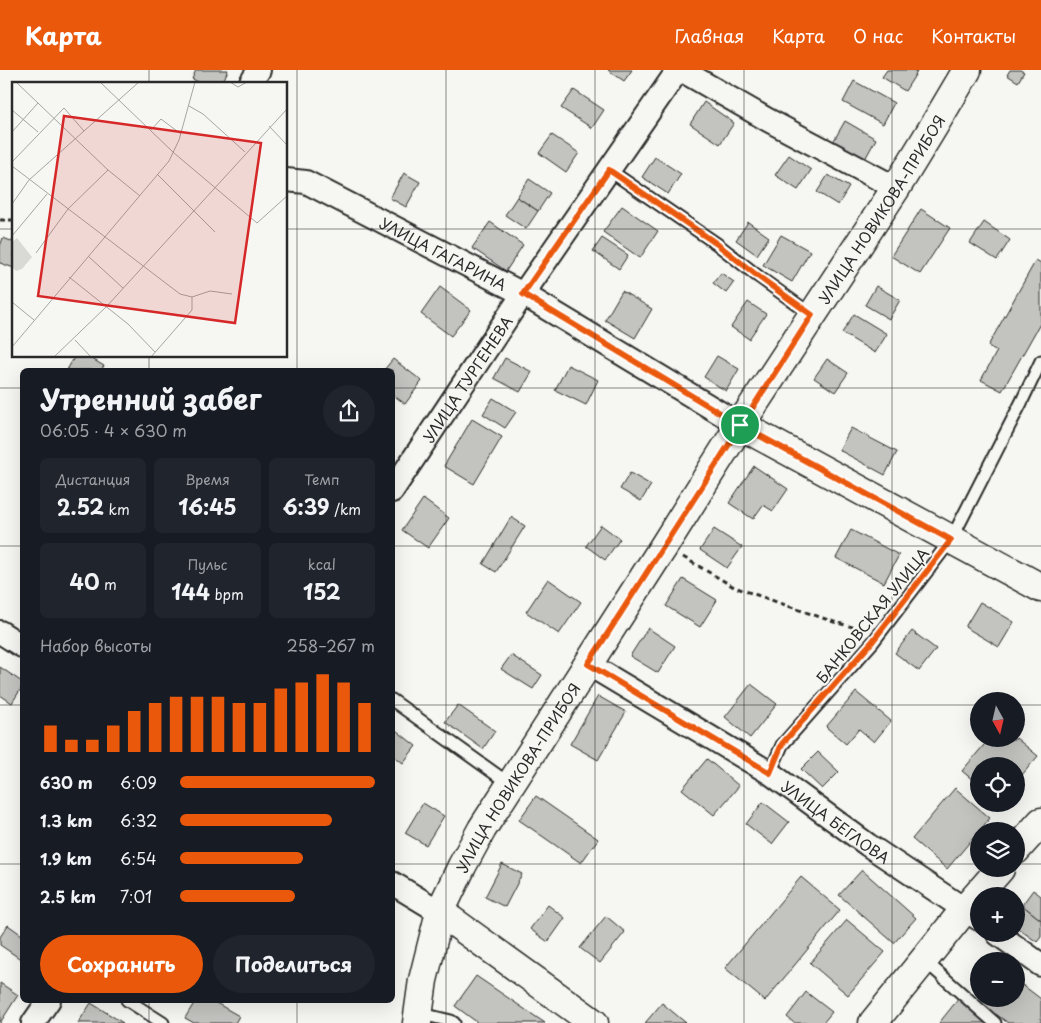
<!DOCTYPE html>
<html lang="ru">
<meta charset="utf-8">
<style>
:root{--surface:#171b24;--page:#20242c;--text:#f1f3f6;--muted:#9ea1a6;--accent:#ea580c}
body{margin:0;font-family:"Playpen Sans",sans-serif;background:var(--page);color:var(--text);height:100vh;display:flex;flex-direction:column;font-size:19px;white-space:nowrap}
*{box-sizing:border-box;margin:0}
p{font-size:16px;color:var(--muted)}
.icon{flex:none;width:28px;height:28px;fill:none;stroke:currentColor;stroke-width:2;stroke-linecap:round;stroke-linejoin:round}
.map{position:relative;flex:1;overflow:hidden}
.details{position:absolute;left:20px;top:298px;width:375px;height:635px;display:flex;flex-direction:column;background:var(--surface);border-radius:8px;box-shadow:0 5px 20px #0002}
.details>*{flex:none}
.needle{width:32px;rotate:172deg}
.tools{position:absolute;left:970px;top:622px;display:grid;gap:10px}
.tools a{display:grid;place-items:center;width:55px;height:55px;border-radius:50%;background:var(--surface);box-shadow:0 5px 20px #0002;font-size:25px}
.pin{position:absolute;display:grid;place-items:center;width:42px;height:42px;color:#fff;margin:-21px;border:2px solid #fff;border-radius:50%;box-shadow:0 1px 5px #0007}
.round{display:grid;place-items:center;flex:none;width:52px;height:52px;border-radius:26px;background:var(--page)}
.headline{display:flex;align-items:center;justify-content:space-between;height:85px;padding:0 20px}
h1{font-size:28px;font-weight:700;line-height:38px}
.stats{display:grid;grid-template-columns:repeat(3,1fr);gap:8px;height:85px;padding:5px 20px}
.stats div{display:grid;align-content:center;border-radius:8px;background:var(--page);text-align:center}
.stats b{font-size:21px;font-weight:700}
.stats small{font-size:14px;font-weight:400}
.stats p{font-size:14px}
.chart{height:140px;padding:10px 20px}
.chart p{display:flex;justify-content:space-between}
.chart svg{width:100%;height:90px;margin-top:5px;stroke:var(--accent);stroke-width:6}
.cta{display:flex;gap:10px;margin-top:auto;padding:10px 20px}
.cta a{flex:1;height:58px;border-radius:30px;background:var(--accent);color:#fff;font-size:20px;font-weight:700;line-height:58px;text-align:center}
.cta a+a{background:var(--page);color:var(--text)}
ul{padding:0 20px;list-style:none;font-size:16px}
li{display:grid;grid-template-columns:80px 60px 1fr;align-items:center;height:38px}
li i{height:12px;border-radius:6px;background:var(--accent)}
header{display:flex;align-items:center;gap:30px;box-sizing:border-box;height:70px;padding:0 25px;background:var(--accent);color:#fff}
header strong{font-size:24px}
nav{display:flex;gap:28px;margin-inline-start:auto;font-size:18px}
.map>svg:first-child{display:block}
.building{fill:#c3c3c0;stroke:#2b2b2b}
.lines{fill:none;stroke-linecap:round;stroke-linejoin:round}
.service-casing{stroke:#2b2b2b;stroke-width:15}
.minor-casing{stroke:#2b2b2b;stroke-width:26}
.tertiary-casing{stroke:#2b2b2b;stroke-width:31}
.secondary-casing{stroke:#2b2b2b;stroke-width:31}
.path{stroke:#2b2b2b;stroke-width:3;stroke-dasharray:5 4;stroke-linecap:butt}
.service{stroke:#f6f6f2;stroke-width:11}
.minor{stroke:#f6f6f2;stroke-width:22}
.tertiary{stroke:#f6f6f2;stroke-width:28}
.secondary{stroke:#f6f6f2;stroke-width:28}
.route-casing{stroke:#fff;stroke-width:10}
.route{stroke:#ea580c;stroke-width:6}
.grid{fill:none;stroke:#2b2b2b;stroke-width:1;stroke-opacity:0.55}
.labels{text-anchor:middle;dominant-baseline:central;stroke-width:4.5;stroke-linejoin:round;paint-order:stroke}
.street-label{font-size:15px;fill:#2b2b2b;stroke:#f6f6f2}
.inset-road{fill:none;stroke:#a5a5a2;stroke-width:1}
.view{fill:#d62828;fill-opacity:0.15;stroke:#d62828;stroke-width:2.5}
.inset-edge{fill:none;stroke:#2b2b2b;stroke-width:2.5}
</style>
<header>
<strong>Карта</strong>
<nav><a>Главная</a><a>Карта</a><a>О нас</a><a>Контакты</a></nav>
</header>
<div class="map">
<svg width="1041" height="953" viewBox="0 0 1041 953">
<rect width="100%" height="100%" fill="#f6f6f2"/>
<filter id="ink" filterUnits="userSpaceOnUse"><feTurbulence type="fractalNoise" baseFrequency=".02" numOctaves="2"/><feDisplacementMap in="SourceGraphic" scale="10" xChannelSelector="R" yChannelSelector="G"/><feConvolveMatrix kernelMatrix="1 2 1 2 8 2 1 2 1" color-interpolation-filters="sRGB"/></filter>
<g filter="url(#ink)">
<!-- building -->
<g class="building">
<polygon points="196,0 228,0 222,14 203,14 192,9"/>
<polygon points="608,0 632,0 624,11"/>
<polygon points="887,0 913,0 917,2 905,21 882,7"/>
<polygon points="1010,0 1020,0 1024,2 1018,12 1007,5"/>
<polygon points="854,11 894,33 883,54 843,32"/>
<polygon points="574,20 604,40 592,58 561,38"/>
<polygon points="704,32 734,53 720,74 690,54"/>
<polygon points="845,51 876,69 865,89 833,72"/>
<polygon points="552,65 579,83 566,102 539,83"/>
<polygon points="789,85 811,100 798,120 775,105"/>
<polygon points="655,87 681,104 668,124 642,107"/>
<polygon points="404,103 420,112 406,137 390,128"/>
<polygon points="828,105 849,117 838,135 817,122"/>
<polygon points="529,109 550,123 538,141 517,127"/>
<polygon points="517,127 538,141 526,159 505,145"/>
<polygon points="622,136 658,161 640,188 603,162"/>
<polygon points="921,139 950,158 920,204 891,186"/>
<polygon points="490,152 523,175 506,201 472,178"/>
<polygon points="748,152 769,167 757,185 736,170"/>
<polygon points="984,152 1010,170 997,190 970,173"/>
<polygon points="781,165 810,181 792,212 763,195"/>
<polygon points="3,168 14,172 14,198 0,193 0,176"/>
<polygon points="602,168 628,185 619,199 593,181"/>
<polygon points="1036,190 1041,193 1041,252 1002,321 981,310 997,281 988,276"/>
<polygon points="721,203 734,212 726,223 713,213"/>
<polygon points="876,216 900,230 889,249 865,235"/>
<polygon points="440,217 471,240 451,266 421,244"/>
<polygon points="622,221 652,239 635,268 605,250"/>
<polygon points="748,232 766,244 749,269 731,257"/>
<polygon points="854,244 887,264 875,283 842,263"/>
<polygon points="75,286 87,286 104,296 101,300 67,300"/>
<polygon points="717,286 739,299 726,321 704,307"/>
<polygon points="505,288 532,302 520,322 494,308"/>
<polygon points="393,289 422,311 405,334 392,324 392,300 384,300"/>
<polygon points="827,289 848,303 835,322 814,308"/>
<polygon points="568,295 598,310 586,335 555,320"/>
<polygon points="493,328 516,342 505,358 483,344"/>
<polygon points="472,349 502,367 474,414 444,396"/>
<polygon points="851,358 897,382 885,405 839,380"/>
<polygon points="754,396 788,419 773,441 763,435 753,449 729,433"/>
<polygon points="630,403 651,415 641,431 620,419"/>
<polygon points="423,429 449,448 428,478 402,460"/>
<polygon points="511,447 525,456 496,502 483,494"/>
<polygon points="601,455 620,469 605,490 586,476"/>
<polygon points="714,459 742,477 727,498 700,480"/>
<polygon points="851,460 899,485 884,513 836,488"/>
<polygon points="548,509 581,532 559,564 526,542"/>
<polygon points="683,509 717,530 700,557 666,536"/>
<polygon points="980,532 1014,552 999,577 965,557"/>
<polygon points="648,558 675,576 658,603 630,586"/>
<polygon points="912,561 936,579 919,601 895,583"/>
<polygon points="511,585 542,605 533,619 501,599"/>
<polygon points="0,597 22,612 22,617 12,633 0,625"/>
<polygon points="751,614 777,634 750,668 725,647"/>
<polygon points="856,622 891,651 874,672 859,659 846,674 826,657"/>
<polygon points="598,626 626,642 598,690 570,674"/>
<polygon points="458,635 495,661 483,679 445,652"/>
<polygon points="392,657 416,676 403,693 392,684"/>
<polygon points="1016,668 1038,686 1016,712 1016,696 979,696 979,715 962,701 989,669 1016,669"/>
<polygon points="818,682 839,702 822,719 801,699"/>
<polygon points="707,689 739,716 714,745 682,719"/>
<polygon points="955,718 990,748 947,799 912,769"/>
<polygon points="536,726 598,769 581,793 519,750"/>
<polygon points="763,732 789,752 772,774 746,754"/>
<polygon points="423,733 444,746 426,775 405,763"/>
<polygon points="502,794 522,804 505,837 485,827"/>
<polygon points="862,800 916,848 894,873 839,825"/>
<polygon points="801,807 840,840 765,931 725,898"/>
<polygon points="1033,820 1041,826 1041,850 1022,835"/>
<polygon points="548,835 565,848 548,872 530,859"/>
<polygon points="1022,835 1041,850 1041,867 1037,872 1016,857 1016,843"/>
<polygon points="606,846 625,862 600,893 580,878"/>
<polygon points="847,850 885,882 848,925 810,893"/>
<polygon points="8,855 22,865 22,890 0,875 0,867"/>
<polygon points="476,906 545,953 478,953 455,936"/>
<polygon points="1016,910 1041,929 1041,953 1008,953 996,944 989,953 939,953 959,928 974,940 983,929 1016,929"/>
<polygon points="0,913 18,925 0,953"/>
<polygon points="806,922 832,942 823,953 794,953 787,947"/>
<polygon points="196,930 211,930 239,946 235,953 194,953 185,948"/>
<polygon points="91,933 112,946 123,953 78,953"/>
<polygon points="662,933 686,953 645,953"/>
</g>
<g class="lines">
<!-- service casing -->
<g class="service-casing">
<g id="service">
<polyline points="609,100 717,174 759,207 812,245"/>
<polyline points="392,630 511,715"/>
<polyline points="770,703 782,675 873,572 951,470 1021,333 1041,291"/>
<polyline points="924,890 995,953"/>
<polyline points="127,930 163,953"/>
<polyline points="418,943 451,951 454,953"/>
</g>
</g>
<!-- minor casing -->
<g class="minor-casing">
<g id="minor">
<polyline points="681,0 768,50 896,118"/>
<polyline points="250,14 259,0"/>
<path id="s1" d="M286 110 306 112 523 224 740 355"/>
<path id="s2" d="M392 421 523 224 678 0"/>
<polyline points="0,562 22,576"/>
<path id="s3" d="M588 594 770 703 868 775 979 849"/>
<polyline points="392,813 440,842"/>
<polyline points="998,864 1041,895"/>
<polyline points="33,953 49,930"/>
</g>
</g>
<!-- tertiary casing -->
<g class="tertiary-casing">
<g id="tertiary">
<polyline points="740,355 1041,518"/>
<polyline points="440,842 594,953"/>
<path id="s4" d="M417 953 423 910 440 842 462 796 482 759 664 476 740 355 896 118 932 59 967 0"/>
</g>
</g>
<!-- secondary casing -->
<g class="secondary-casing">
<g id="secondary">
<polyline points="1016,780 1041,752"/>
<polyline points="873,953 965,839 1000,799"/>
</g>
</g>
<!-- path -->
<g class="path">
<polyline points="0,150 14,150"/>
<polyline points="683,487 734,517 834,552 864,560"/>
</g>
<!-- service -->
<use href="#service" class="service"/>
<!-- minor -->
<use href="#minor" class="minor"/>
<!-- tertiary -->
<use href="#tertiary" class="tertiary"/>
<!-- secondary -->
<use href="#secondary" class="secondary"/>
</g>
</g>
<g class="lines" filter="url(#ink)">
<!-- route casing -->
<g class="route-casing">
<path id="route" d="M740 355 523 224 609 100 717 174 759 207 812 245C737 361 663 478 588 594L770 703 782 674 872 572 951 470 740 355"/>
</g>
<!-- route -->
<use href="#route" class="route"/>
</g>
<!-- grid -->
<path class="grid" d="M149 0V14M297 0V300M446 0V953M595 0V953M744 0V953M892 0V953M0 159H14M286 159H1041M149 286V300M0 318H22M392 318H1041M0 476H22M392 476H1041M0 635H22M392 635H979M1016 635H1041M0 794H22M392 794H979M1016 794H1041M149 930V953M297 930V953"/>
<g class="labels">
<!-- street labels -->
<g class="street-label">
<text stroke="none"><textPath href="#s4" startOffset="944">УЛИЦА НОВИКОВА-ПРИБОЯ</textPath></text>
<text stroke="none"><textPath href="#s1" startOffset="175">УЛИЦА ГАГАРИНА</textPath></text>
<text stroke="none"><textPath href="#s2" startOffset="135">УЛИЦА ТУРГЕНЕВА</textPath></text>
<text transform="translate(872 545) rotate(-51)">БАНКОВСКАЯ УЛИЦА</text>
<text stroke="none"><textPath href="#s4" startOffset="269">УЛИЦА НОВИКОВА-ПРИБОЯ</textPath></text>
<text stroke="none"><textPath href="#s3" startOffset="294">УЛИЦА БЕГЛОВА</textPath></text>
</g>
</g>
<!-- overview -->
<g transform="translate(12 12)">
<rect width="275" height="275" fill="#f6f6f2"/>
<path d="M5 156 20 175 10 187 4 189 0 185V160Z" fill="#d9d9d5"/>
<path class="inset-road" d="M4 0 96 88 128 114M88 0 162 71 245 141 275 114M218 0 226 5 235 0M177 24 191 32 233 70M0 28 26 50M257 44 275 63M139 48 149 37 169 52M0 50 26 21M0 80 52 26 72 49M0 84 168 212 180 215 198 209 220 212M146 93 203 150M0 122 17 98 127 0M0 154 35 112M24 171 56 127 96 88M76 174 111 206M57 195 116 242 143 270M0 220 22 238M63 258 79 275M0 265 157 79 167 58 183 0M42 275 95 224 275 27M139 275 180 228V215"/>
<path class="view" d="M52 34 249 61 223 241 26 214Z"/>
<rect width="275" height="275" class="inset-edge"/>
</g>
</svg>
<div class="tools">
<a><svg class="needle" viewBox="-14 -14 28 28"><path d="M0-13l5 13h-10z" fill="#e53935"/><path d="M0 13l5-13h-10z" fill="#9ea1a6"/></svg></a>
<a><svg class="icon" aria-label="locate" viewBox="0 0 24 24"><circle cx="12" cy="12" r="6"/><path d="M12 2v4M12 18v4M2 12h4M18 12h4"/></svg></a>
<a><svg class="icon" aria-label="layers" viewBox="0 0 24 24"><path d="M12 4l9 5-9 5-9-5zM3 14l9 5 9-5"/></svg></a>
<a>+</a>
<a>−</a>
</div>
<div class="pin" style="left:740px;top:355px;background:#1e9e55"><svg class="icon" aria-label="arrive" viewBox="0 0 24 24"><path d="M6 21V4h12l-3 4 3 4H6"/></svg></div>
<section class="details">
<div class="headline"><div><h1>Утренний забег</h1><p>06:05 · 4 × 630 m</p></div><a class="round"><svg class="icon" aria-label="share" viewBox="0 0 24 24"><path d="M12 15V3M7 8l5-5 5 5M5 13v7h14v-7"/></svg></a></div>
<div class="stats">
<div><p>Дистанция</p><b>2.52<small> km</small></b></div>
<div><p>Время</p><b>16:45</b></div>
<div><p>Темп</p><b>6:39<small> /km</small></b></div>
</div>
<div class="stats">
<div><b>40<small> m</small></b></div>
<div><p>Пульс</p><b>144<small> bpm</small></b></div>
<div><p>kcal</p><b>152</b></div>
</div>
<div class="chart"><p><span>Набор высоты</span>258–267 m</p>
<svg viewBox="0 0 160 44" preserveAspectRatio="none"><path d="M5 44V31M15 44V38M25 44V38M35 44V31M45 44V24M55 44V20M65 44V17M75 44V17M85 44V17M95 44V20M105 44V20M115 44V13M125 44V10M135 44V6M145 44V10M155 44V20"/></svg>
</div>
<ul>
<li><b>630 m</b>6:09<i style="width:100%"></i></li>
<li><b>1.3 km</b>6:32<i style="width:78%"></i></li>
<li><b>1.9 km</b>6:54<i style="width:63%"></i></li>
<li><b>2.5 km</b>7:01<i style="width:59%"></i></li>
</ul>
<div class="cta"><a>Сохранить</a><a>Поделиться</a></div>
</section>
</div>
